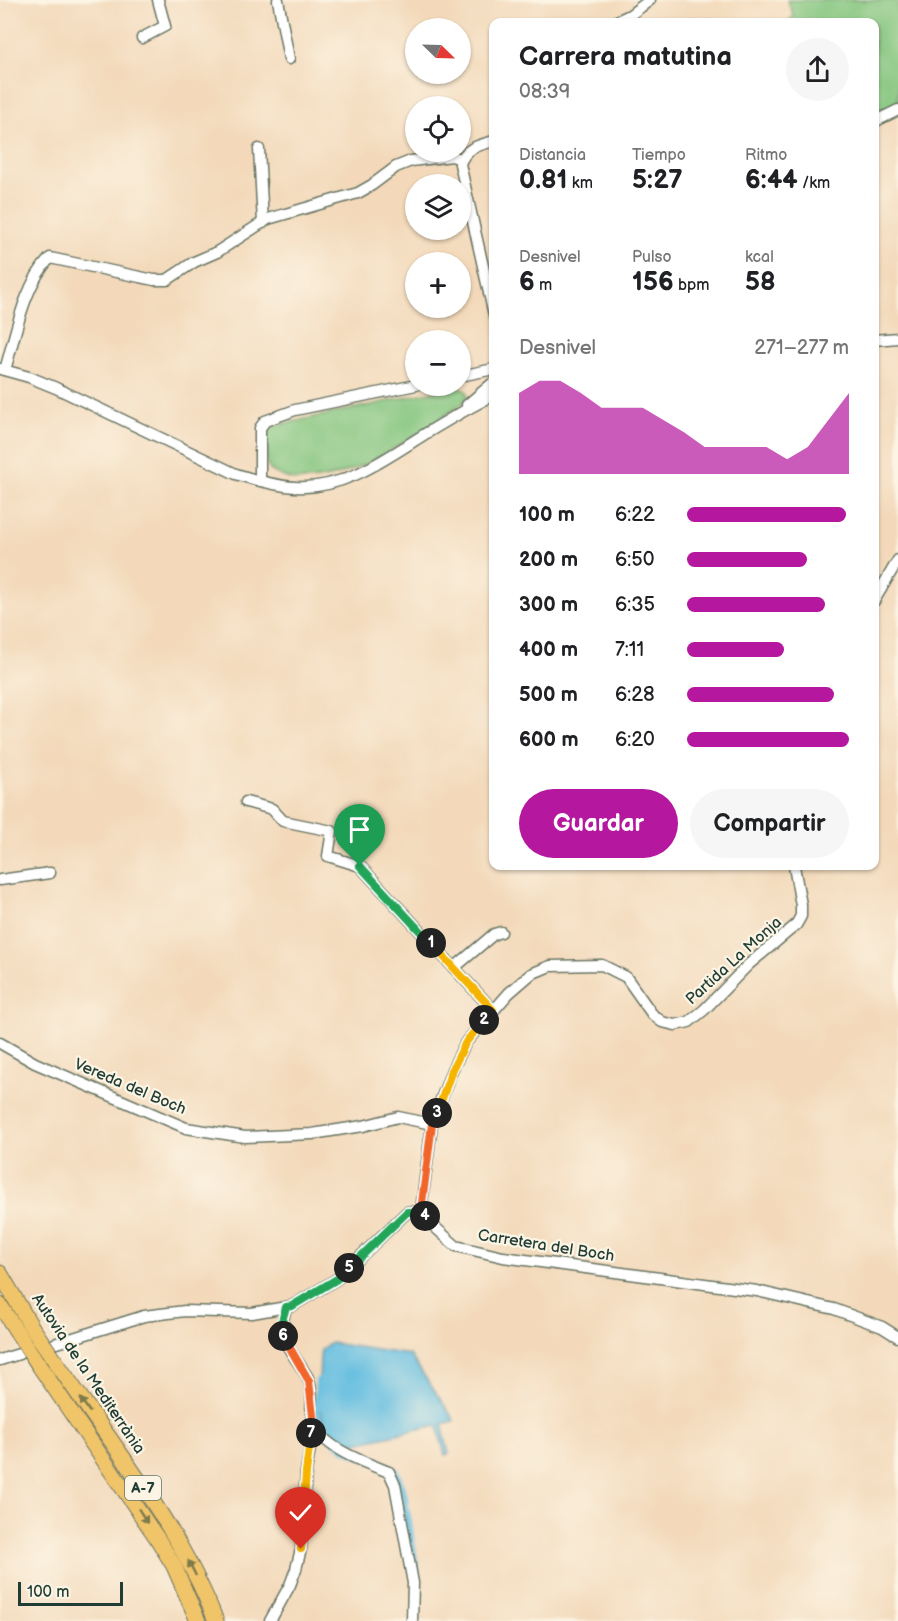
<!DOCTYPE html>
<html lang="es">
<meta charset="utf-8">
<style>
:root{--surface:#fff;--page:#f6f6f6;--text:#202124;--muted:#757577;--accent:#b5179e}
body{margin:0;font-family:"Balsamiq Sans",sans-serif;background:var(--page);color:var(--text);height:100vh;display:flex;flex-direction:column;font-size:22px;white-space:nowrap}
*{box-sizing:border-box;margin:0}
p{font-size:20px;color:var(--muted)}
.icon{flex:none;width:33px;height:33px;fill:none;stroke:currentColor;stroke-width:2;stroke-linecap:round;stroke-linejoin:round}
.map{position:relative;flex:1;overflow:hidden}
.details{position:absolute;left:489px;top:18px;width:390px;height:852px;display:flex;flex-direction:column;background:var(--surface);border-radius:12px;box-shadow:0 2px 4px #0004}
.details>*{flex:none}
.needle{width:39px;rotate:113deg}
.controls{position:absolute;left:405px;top:18px;display:grid;gap:12px}
.controls a{display:grid;place-items:center;width:66px;height:66px;border-radius:50%;background:var(--surface);box-shadow:0 2px 4px #0004;font-size:30px}
.scale{position:absolute;left:18px;bottom:15px;width:105px;box-sizing:border-box;padding-left:6px;border:3px solid #1f3d34;border-top:0;font-size:16px;line-height:21px;white-space:nowrap;color:#1f3d34;-webkit-text-stroke:4px #fcf5e5;paint-order:stroke}
.pin{position:absolute;display:grid;place-items:center;width:51px;height:51px;color:#fff;margin:-62px -26px;border-radius:50% 50% 50% 0;rotate:-45deg;box-shadow:0 0 6px #0007}
.pin .icon{rotate:45deg}
.km{position:absolute;width:30px;height:30px;margin:-15px;border-radius:50%;background:#222;color:#fff;font-size:16px;line-height:30px;text-align:center}
.round{display:grid;place-items:center;flex:none;width:63px;height:63px;border-radius:32px;background:var(--page)}
.head{display:flex;align-items:center;justify-content:space-between;height:102px;padding:0 30px}
h1{font-size:27px;font-weight:700;line-height:45px}
.figures{display:grid;grid-template-columns:repeat(3,1fr);gap:9px;height:102px;padding:6px 30px}
.figures div{display:grid;align-content:center}
.figures b{font-size:26px;font-weight:700}
.figures small{font-size:16px;font-weight:400}
.figures p{font-size:16px}
.chart{height:168px;padding:12px 30px}
.chart p{display:flex;justify-content:space-between}
.chart svg{width:100%;height:108px;margin-top:6px;fill:var(--accent);opacity:.7}
.primary-button{display:flex;gap:12px;margin-top:auto;padding:12px 30px}
.primary-button a{flex:1;height:69px;border-radius:36px;background:var(--accent);color:#fff;font-size:24px;font-weight:700;line-height:69px;text-align:center}
.primary-button a+a{background:var(--page);color:var(--text)}
ul{padding:0 30px;list-style:none;font-size:20px}
li{display:grid;grid-template-columns:96px 72px 1fr;align-items:center;height:45px}
li i{height:15px;border-radius:8px;background:var(--accent)}
.map>svg:first-child{display:block}
.green{fill:#83c57e;stroke:#518159;stroke-width:1.5}
.water{fill:#63bde0;stroke:#417d8a;stroke-width:1.5}
.lines{fill:none;stroke-linecap:round;stroke-linejoin:round}
.canal{stroke:#63bde0;stroke-width:8}
.minor-casing{stroke:#697463;stroke-width:13}
.highway-casing{stroke:#697463;stroke-width:17}
.minor{stroke:#fff;stroke-width:10}
.highway{stroke:#f0c469;stroke-width:15}
.highway-bridge-casing{stroke:#697463;stroke-width:17;stroke-linecap:butt}
.highway-bridge{stroke:#f0c469;stroke-width:15}
.oneway{fill:#7d7a4c}
.split-1-casing{stroke:#fff;stroke-width:12}
.split-2-casing{stroke:#fff;stroke-width:12}
.split-3-casing{stroke:#fff;stroke-width:12}
.split-4-casing{stroke:#fff;stroke-width:12}
.split-5-casing{stroke:#fff;stroke-width:12}
.split-6-casing{stroke:#fff;stroke-width:12}
.split-7-casing{stroke:#fff;stroke-width:12}
.split-8-casing{stroke:#fff;stroke-width:12}
.split-1{stroke:#22a559;stroke-width:8}
.split-2{stroke:#f5b400;stroke-width:8}
.split-3{stroke:#f5b400;stroke-width:8}
.split-4{stroke:#f0652b;stroke-width:8}
.split-5{stroke:#22a559;stroke-width:8}
.split-6{stroke:#22a559;stroke-width:8}
.split-7{stroke:#f0652b;stroke-width:8}
.split-8{stroke:#f5b400;stroke-width:8}
.labels{text-anchor:middle;dominant-baseline:central;stroke-width:4.5;stroke-linejoin:round;paint-order:stroke}
.shield{fill:#fcf5e5;stroke:#617469;stroke-width:1.5}
.shield-label{font-size:15px;font-weight:bold;fill:#1f3d34}
.street-label{font-size:16px;fill:#1f3d34;stroke:#fcf5e5}
</style>
<div class="map">
<svg width="898" height="1621" viewBox="0 0 898 1621">
<rect width="100%" height="100%" fill="#fcf5e5"/>
<filter id="ink" filterUnits="userSpaceOnUse"><feTurbulence type="fractalNoise" baseFrequency=".0167" numOctaves="2"/><feDisplacementMap in="SourceGraphic" scale="12" xChannelSelector="R" yChannelSelector="G"/><feConvolveMatrix kernelMatrix="1 2 1 2 8 2 1 2 1" color-interpolation-filters="sRGB"/></filter>
<filter id="wash" filterUnits="userSpaceOnUse"><feTurbulence type="fractalNoise" baseFrequency=".008" numOctaves="4" result="noise"/><feDisplacementMap in="SourceGraphic" scale="24" xChannelSelector="R" yChannelSelector="G"/><feGaussianBlur stdDeviation="1.35" result="paint"/><feColorMatrix in="noise" values="0 0 0 0 0 0 0 0 0 0 0 0 0 0 0 0 0 1.4 0 .05"/><feComposite in="paint" operator="in"/></filter>
<g filter="url(#wash)">
<rect width="100%" height="100%" fill="#f3d9ba"/>
<!-- green -->
<g class="green">
<polygon points="787,0 898,0 898,102 875,113 874,22 787,22 794,16"/>
<path d="M458 386 467 392V398L461 405C414 435 354 484 295 480 287 479 277 474 270 470L267 464V435L273 426Z"/>
</g>
<!-- water -->
<path class="water" d="M331 1343 410 1355 455 1421 442 1424 449 1454 445 1455 437 1425 347 1445C319 1426 318 1411 319 1379 320 1369 319 1360 321 1350Z"/>
<g class="lines">
<!-- canal -->
<polyline class="canal" points="319,1381 316,1416 329,1435 346,1449 377,1461 395,1471 403,1493 418,1584"/>
</g>
</g>
<g filter="url(#ink)">
<g class="lines">
<!-- minor casing -->
<g class="minor-casing">
<g id="minor">
<polyline points="278,0 289,59"/>
<polyline points="615,22 630,15 650,0"/>
<polyline points="142,38 165,26 158,0"/>
<polyline points="874,122 898,110"/>
<path d="M494 141C479 145 465 148 460 164L494 315"/>
<polyline points="259,149 263,223"/>
<polyline points="874,340 898,338"/>
<path d="M0 369 29 377 56 388 236 474C255 480 275 486 295 487 344 490 385 459 425 434 448 420 470 407 494 395"/>
<path d="M5 370C16 333 24 285 50 258L154 280H167L194 262 217 252 268 219 358 193 372 185 396 167 411 161 452 156 461 159"/>
<polyline points="460,376 494,369"/>
<polyline points="467,405 494,382"/>
<polyline points="260,481 260,428 265,421 295,410 416,385"/>
<polyline points="874,601 898,560"/>
<polyline points="246,802 272,809 283,821 332,831 328,856 360,866 493,1010"/>
<polyline points="0,880 50,873"/>
<polyline points="454,968 494,934 501,932"/>
<polyline points="0,1043 35,1063 186,1128 245,1137 312,1134 363,1126 398,1117 432,1124"/>
<polyline points="425,1219 422,1202 432,1124 452,1070 466,1042 509,993 531,974 550,966 602,965 626,977 652,1014 662,1022 675,1025 689,1022 704,1010 748,965 796,925 801,916 801,905 794,866"/>
<path d="M286 1307C276 1344 292 1349 308 1378 314 1390 310 1407 312 1419 318 1447 366 1463 389 1472L395 1485 413 1583 412 1621"/>
<polyline points="54,1344 144,1316 185,1311 252,1313 292,1306 337,1279 407,1212 418,1212 456,1246 503,1257 757,1291 834,1309 882,1327 898,1337"/>
<polyline points="0,1360 19,1354"/>
<polyline points="270,1621 290,1585 296,1569 301,1549 306,1472 314,1425"/>
</g>
</g>
<!-- highway casing -->
<g class="highway-casing">
<g id="highway">
<polyline points="0,1273 31,1326"/>
<polyline points="0,1305 19,1335"/>
<path d="M56 1362C113 1446 179 1526 216 1621"/>
<polyline points="38,1364 157,1538 174,1566 198,1621"/>
</g>
</g>
<!-- minor -->
<use href="#minor" class="minor"/>
<!-- highway -->
<use href="#highway" class="highway"/>
<!-- highway-bridge casing -->
<g class="highway-bridge-casing">
<g id="highway-bridge">
<polyline points="31,1326 56,1362"/>
<polyline points="19,1335 38,1364"/>
</g>
</g>
<!-- highway-bridge -->
<use href="#highway-bridge" class="highway-bridge"/>
</g>
<!-- one-way arrows -->
<defs><path id="oneway-solid" d="M-6-.8H1V-3.2L6.5 0L1 3.2V.8H-6Z" transform="scale(1.5)"/></defs>
<g class="oneway">
<use href="#oneway-solid" transform="translate(85 1405) rotate(-124)"/>
<use href="#oneway-solid" transform="translate(143 1516) rotate(57)"/>
<use href="#oneway-solid" transform="translate(192 1568) rotate(-117)"/>
</g>
</g>
<g class="lines" filter="url(#ink)">
<!-- split-1 casing -->
<g class="split-1-casing">
<polyline id="split-1" points="360,866 431,943"/>
</g>
<!-- split-2 casing -->
<g class="split-2-casing">
<polyline id="split-2" points="431,943 493,1010 484,1020"/>
</g>
<!-- split-3 casing -->
<g class="split-3-casing">
<polyline id="split-3" points="437,1113 452,1070 466,1042 484,1020"/>
</g>
<!-- split-4 casing -->
<g class="split-4-casing">
<polyline id="split-4" points="425,1216 422,1203 432,1124 437,1113"/>
</g>
<!-- split-5 casing -->
<g class="split-5-casing">
<polyline id="split-5" points="349,1268 407,1212 418,1212 425,1219 425,1216"/>
</g>
<!-- split-6 casing -->
<g class="split-6-casing">
<polyline id="split-6" points="283,1336 282,1321 286,1307 292,1306 337,1279 349,1268"/>
</g>
<!-- split-7 casing -->
<g class="split-7-casing">
<polyline id="split-7" points="283,1336 309,1381 314,1425 311,1433"/>
</g>
<!-- split-8 casing -->
<g class="split-8-casing">
<polyline id="split-8" points="301,1549 306,1472 311,1433"/>
</g>
<!-- split-1 -->
<use href="#split-1" class="split-1"/>
<!-- split-2 -->
<use href="#split-2" class="split-2"/>
<!-- split-3 -->
<use href="#split-3" class="split-3"/>
<!-- split-4 -->
<use href="#split-4" class="split-4"/>
<!-- split-5 -->
<use href="#split-5" class="split-5"/>
<!-- split-6 -->
<use href="#split-6" class="split-6"/>
<!-- split-7 -->
<use href="#split-7" class="split-7"/>
<!-- split-8 -->
<use href="#split-8" class="split-8"/>
</g>
<g class="labels">
<!-- shield labels -->
<rect class="shield" x="125" y="1476" width="36" height="24" rx="4.5"/>
<g class="shield-label">
<text x="143" y="1488">A-7</text>
</g>
<!-- street labels -->
<g class="street-label">
<text transform="translate(734 961) rotate(-42)">Partida La Monja</text>
<text transform="translate(130 1087) rotate(23)">Vereda del Boch</text>
<text transform="translate(546 1246) rotate(9)">Carretera del Boch</text>
<text transform="translate(88 1374) rotate(56)">Autovia de la Mediterrània</text>
</g>
</g>
</svg>
<div class="controls">
<a><svg class="needle" viewBox="-14 -14 28 28"><path d="M0-13l5 13h-10z" fill="#e53935"/><path d="M0 13l5-13h-10z" fill="#757577"/></svg></a>
<a><svg class="icon" aria-label="locate" viewBox="0 0 24 24"><circle cx="12" cy="12" r="6"/><path d="M12 2v4M12 18v4M2 12h4M18 12h4"/></svg></a>
<a><svg class="icon" aria-label="layers" viewBox="0 0 24 24"><path d="M12 4l9 5-9 5-9-5zM3 14l9 5 9-5"/></svg></a>
<a>+</a>
<a>−</a>
</div>
<div class="scale">100 m</div>
<div class="pin" style="left:360px;top:866px;background:#1e9e55"><svg class="icon" aria-label="arrive" viewBox="0 0 24 24"><path d="M6 21V4h12l-3 4 3 4H6"/></svg></div>
<div class="pin" style="left:301px;top:1549px;background:#d93025"><svg class="icon" aria-label="check" viewBox="0 0 24 24"><path d="M5 12l5 5 9-10"/></svg></div>
<b class="km" style="left:431px;top:943px">1</b>
<b class="km" style="left:484px;top:1020px">2</b>
<b class="km" style="left:437px;top:1113px">3</b>
<b class="km" style="left:425px;top:1216px">4</b>
<b class="km" style="left:349px;top:1268px">5</b>
<b class="km" style="left:283px;top:1336px">6</b>
<b class="km" style="left:311px;top:1433px">7</b>
<section class="details">
<div class="head"><div><h1>Carrera matutina</h1><p>08:39</p></div><a class="round"><svg class="icon" aria-label="share" viewBox="0 0 24 24"><path d="M12 15V3M7 8l5-5 5 5M5 13v7h14v-7"/></svg></a></div>
<div class="figures">
<div><p>Distancia</p><b>0.81<small> km</small></b></div>
<div><p>Tiempo</p><b>5:27</b></div>
<div><p>Ritmo</p><b>6:44<small> /km</small></b></div>
</div>
<div class="figures">
<div><p>Desnivel</p><b>6<small> m</small></b></div>
<div><p>Pulso</p><b>156<small> bpm</small></b></div>
<div><p>kcal</p><b>58</b></div>
</div>
<div class="chart"><p><span>Desnivel</span>271–277 m</p>
<svg viewBox="0 0 160 44" preserveAspectRatio="none"><path d="M0 44V11L10 6L20 6L30 11L40 17L50 17L60 17L70 22L80 27L90 33L100 33L110 33L120 33L130 38L140 33L150 22L160 11V44z"/></svg>
</div>
<ul>
<li><b>100 m</b>6:22<i style="width:98%"></i></li>
<li><b>200 m</b>6:50<i style="width:74%"></i></li>
<li><b>300 m</b>6:35<i style="width:85%"></i></li>
<li><b>400 m</b>7:11<i style="width:60%"></i></li>
<li><b>500 m</b>6:28<i style="width:91%"></i></li>
<li><b>600 m</b>6:20<i style="width:100%"></i></li>
</ul>
<div class="primary-button"><a>Guardar</a><a>Compartir</a></div>
</section>
</div>
